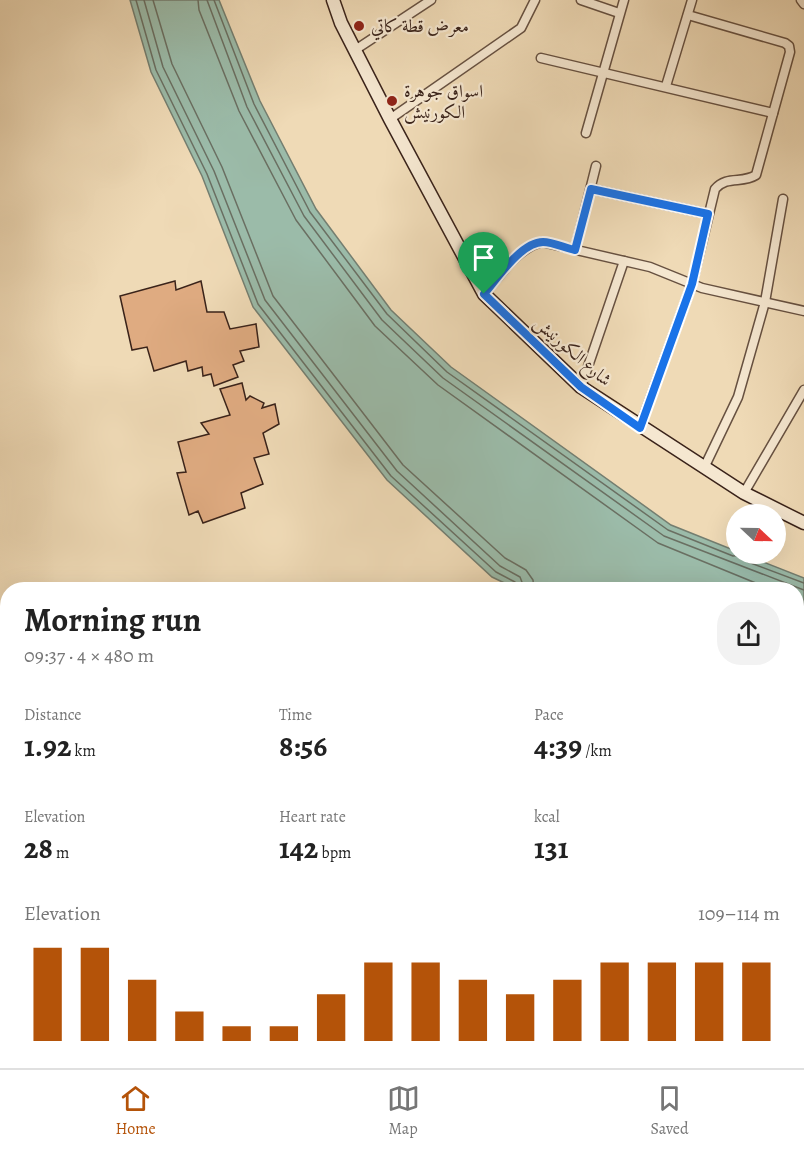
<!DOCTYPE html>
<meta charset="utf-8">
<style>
:root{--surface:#fff;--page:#f2f2f2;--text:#222;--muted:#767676;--line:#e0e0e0;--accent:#b45309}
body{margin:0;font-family:Alegreya,Amiri,serif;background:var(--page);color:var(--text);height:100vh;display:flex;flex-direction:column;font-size:22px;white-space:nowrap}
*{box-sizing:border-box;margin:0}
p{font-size:20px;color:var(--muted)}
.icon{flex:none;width:33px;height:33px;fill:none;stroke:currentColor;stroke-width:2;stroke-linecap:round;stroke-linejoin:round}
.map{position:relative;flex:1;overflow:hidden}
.drawer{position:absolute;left:0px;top:582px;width:804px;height:486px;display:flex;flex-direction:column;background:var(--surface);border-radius:24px 24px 0 0;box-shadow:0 6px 24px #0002}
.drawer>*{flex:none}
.needle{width:39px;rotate:112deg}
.buttons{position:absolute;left:726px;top:504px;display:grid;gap:12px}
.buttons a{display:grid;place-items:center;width:60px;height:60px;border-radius:50%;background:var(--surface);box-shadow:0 6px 24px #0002;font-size:30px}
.pin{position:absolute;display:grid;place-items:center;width:51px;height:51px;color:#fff;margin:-62px -26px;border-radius:50% 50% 50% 0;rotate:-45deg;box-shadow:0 0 6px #0007}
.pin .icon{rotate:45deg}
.round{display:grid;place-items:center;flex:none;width:63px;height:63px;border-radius:24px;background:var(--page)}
.head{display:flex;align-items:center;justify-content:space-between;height:102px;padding:0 24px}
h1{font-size:33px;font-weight:600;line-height:45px}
.figures{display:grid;grid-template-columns:repeat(3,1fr);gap:9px;height:102px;padding:6px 24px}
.figures div{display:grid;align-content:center}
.figures b{font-size:30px;font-weight:600}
.figures small{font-size:16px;font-weight:400}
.figures p{font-size:16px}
.chart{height:168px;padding:12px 24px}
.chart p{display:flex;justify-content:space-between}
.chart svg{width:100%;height:108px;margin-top:6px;stroke:var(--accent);stroke-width:6}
.dock{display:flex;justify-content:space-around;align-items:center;height:84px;border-top:2px solid var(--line);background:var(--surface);font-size:16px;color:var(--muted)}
.dock a{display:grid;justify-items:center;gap:3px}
.dock .active{color:var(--accent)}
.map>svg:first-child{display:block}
.green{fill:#bdbe8b;stroke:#7c7052;stroke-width:1.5}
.water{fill:#9bbba9;stroke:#747e70;stroke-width:1.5}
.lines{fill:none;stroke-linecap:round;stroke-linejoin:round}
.shore{stroke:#6a6f62;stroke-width:1.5}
.building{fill:#dfab81;stroke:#3a231a;stroke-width:1.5}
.street-casing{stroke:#675141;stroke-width:11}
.secondary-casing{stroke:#3a231a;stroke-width:15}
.primary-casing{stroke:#3a231a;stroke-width:16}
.street{stroke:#f5e7d0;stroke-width:8}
.secondary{stroke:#f5e7d0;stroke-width:12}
.primary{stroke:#efdab6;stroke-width:14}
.route-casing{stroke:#fff;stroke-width:12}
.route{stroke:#1a73e8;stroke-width:8}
.poi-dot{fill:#8f2418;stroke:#f5e7d0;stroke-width:2}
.labels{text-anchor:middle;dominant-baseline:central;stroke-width:4.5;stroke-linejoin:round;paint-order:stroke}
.poi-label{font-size:18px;fill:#3a231a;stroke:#f5e7d0;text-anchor:start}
.street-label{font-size:18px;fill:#3a231a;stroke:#f5e7d0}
</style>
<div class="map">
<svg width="804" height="1068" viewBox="0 0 804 1068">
<rect width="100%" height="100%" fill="#efdab6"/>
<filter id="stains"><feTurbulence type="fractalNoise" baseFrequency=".00333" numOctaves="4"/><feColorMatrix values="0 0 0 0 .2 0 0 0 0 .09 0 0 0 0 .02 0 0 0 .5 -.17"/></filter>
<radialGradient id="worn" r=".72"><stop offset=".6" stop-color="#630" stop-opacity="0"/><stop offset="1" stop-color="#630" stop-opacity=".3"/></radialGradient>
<!-- green -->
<polygon class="green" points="797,1022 804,1026 804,1068 764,1068 755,1065 757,1061 796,1060"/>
<!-- water -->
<polygon class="water" points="130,0 219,0 260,101 316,209 391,310 451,367 671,525 736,551 736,554 743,554 804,578 804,707 797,705 796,590 517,589 492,577 387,480 253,307 202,176 151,72"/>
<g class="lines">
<!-- shore -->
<g class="shore">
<polyline points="136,0 156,70 207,174 258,304 391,476 496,572 515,582 518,590"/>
<polyline points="144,0 163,67 214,171 265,300 397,471 500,566 520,577 525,590"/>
<polyline points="153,0 172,64 222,167 273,296 403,465 505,558 526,570 533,580 534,590"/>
<polyline points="198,0 199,10 239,111 296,220 375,326 438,385 658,543 773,590"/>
<polyline points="207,0 247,107 304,216 382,320 443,378 664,536 804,590"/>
<polyline points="214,0 254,104 310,212 387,314 447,372 668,530 733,556 742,555 748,562 804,583"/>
</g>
</g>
<!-- building -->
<g class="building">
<polygon points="175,281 176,290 201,281 207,312 224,312 230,329 256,324 259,347 240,351 244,361 233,365 238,377 214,386 211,374 203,376 202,367 188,371 186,361 154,371 147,347 132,350 120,296"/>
<polygon points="242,383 246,400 250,396 264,403 262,408 275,404 279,424 263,433 269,454 254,458 263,484 241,493 245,508 203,523 198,511 189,515 177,473 186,472 178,442 209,434 201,423 230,415 220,389"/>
<polygon points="0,656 8,660 8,715 3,713 0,718"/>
<polygon points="796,843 804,847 804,877 796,873 799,868 796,866"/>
<polygon points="796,903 804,908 804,929 796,945"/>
</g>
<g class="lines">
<!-- street casing -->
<g class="street-casing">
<g id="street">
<polyline points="581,0 619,13"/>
<polyline points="801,0 804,4"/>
<polyline points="355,50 431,0"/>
<polyline points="541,58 773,113"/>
<polyline points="666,86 692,0"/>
<polyline points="390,119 521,28 535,0"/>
<polyline points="586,133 624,0"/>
<polyline points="591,189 708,214"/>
<polyline points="575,250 596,166"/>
<path d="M484 294C501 275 516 249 542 242L650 267 702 288 804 311"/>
<polyline points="581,387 624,261"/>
<path d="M640 427 692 284 715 189C727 175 742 184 756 175L790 52 789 46 785 43 688 15"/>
<polyline points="704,468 738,397 765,302 783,199"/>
<polyline points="744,493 804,390"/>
<polyline points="0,930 8,909"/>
<polyline points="0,1011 8,1014"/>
<polyline points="144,1060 145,1060"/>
<polyline points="64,1068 67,1060"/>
</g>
</g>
<!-- secondary casing -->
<g class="secondary-casing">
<polyline id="secondary" points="333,0 341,23 390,119 484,294 581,387 744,493 804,523"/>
</g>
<!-- primary casing -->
<g class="primary-casing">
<g id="primary">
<polyline points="0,828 8,833"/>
<polyline points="0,861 8,866"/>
<polyline points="392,1060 409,1068"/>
<polyline points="453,1060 469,1068"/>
</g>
</g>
<!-- street -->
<use href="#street" class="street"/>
<!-- secondary -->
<use href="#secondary" class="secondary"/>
<!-- primary -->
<use href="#primary" class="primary"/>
</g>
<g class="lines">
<!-- route casing -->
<g class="route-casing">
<path id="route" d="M591 189 708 214 692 284 640 428 581 387 484 294C497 279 521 242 543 242 553 242 565 248 575 250Z"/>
</g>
<!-- route -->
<use href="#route" class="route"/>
</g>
<!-- markers -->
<g class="poi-dot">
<circle cx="359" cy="26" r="6"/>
<circle cx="392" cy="101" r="6"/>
</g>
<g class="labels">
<!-- poi labels -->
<g class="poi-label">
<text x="371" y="26">معرض قطة كاتي</text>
<text x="404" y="91">اسواق جوهرة<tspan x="404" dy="21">الكورنيش</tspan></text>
</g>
<!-- street labels -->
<g class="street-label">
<text transform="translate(573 351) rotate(41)">شارع الكورنيش</text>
</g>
</g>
<rect width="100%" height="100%" filter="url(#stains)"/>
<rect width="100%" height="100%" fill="url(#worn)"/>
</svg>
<div class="buttons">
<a><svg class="needle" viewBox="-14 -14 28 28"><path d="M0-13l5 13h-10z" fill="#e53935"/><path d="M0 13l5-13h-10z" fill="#767676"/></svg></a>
</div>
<div class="pin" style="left:484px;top:294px;background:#1e9e55"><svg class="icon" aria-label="arrive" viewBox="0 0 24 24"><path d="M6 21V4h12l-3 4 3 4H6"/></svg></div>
<section class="drawer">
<div class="head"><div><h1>Morning run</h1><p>09:37 · 4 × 480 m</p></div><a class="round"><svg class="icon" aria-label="share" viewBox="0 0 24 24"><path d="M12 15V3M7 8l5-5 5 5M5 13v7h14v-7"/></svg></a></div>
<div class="figures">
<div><p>Distance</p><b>1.92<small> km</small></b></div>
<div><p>Time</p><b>8:56</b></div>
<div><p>Pace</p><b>4:39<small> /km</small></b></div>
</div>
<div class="figures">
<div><p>Elevation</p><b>28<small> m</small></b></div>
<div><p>Heart rate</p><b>142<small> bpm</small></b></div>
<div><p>kcal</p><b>131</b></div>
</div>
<div class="chart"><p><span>Elevation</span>109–114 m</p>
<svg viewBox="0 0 160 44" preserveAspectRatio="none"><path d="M5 44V6M15 44V6M25 44V19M35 44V32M45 44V38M55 44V38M65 44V25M75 44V12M85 44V12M95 44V19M105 44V25M115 44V19M125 44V12M135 44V12M145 44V12M155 44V12"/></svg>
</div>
</section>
</div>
<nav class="dock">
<a class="active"><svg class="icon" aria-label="home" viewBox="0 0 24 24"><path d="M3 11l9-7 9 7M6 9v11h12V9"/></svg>Home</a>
<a><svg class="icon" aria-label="map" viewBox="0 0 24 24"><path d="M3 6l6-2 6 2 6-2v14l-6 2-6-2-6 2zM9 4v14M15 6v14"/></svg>Map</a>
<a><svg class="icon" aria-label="saved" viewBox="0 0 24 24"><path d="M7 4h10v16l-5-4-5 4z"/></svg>Saved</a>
</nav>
